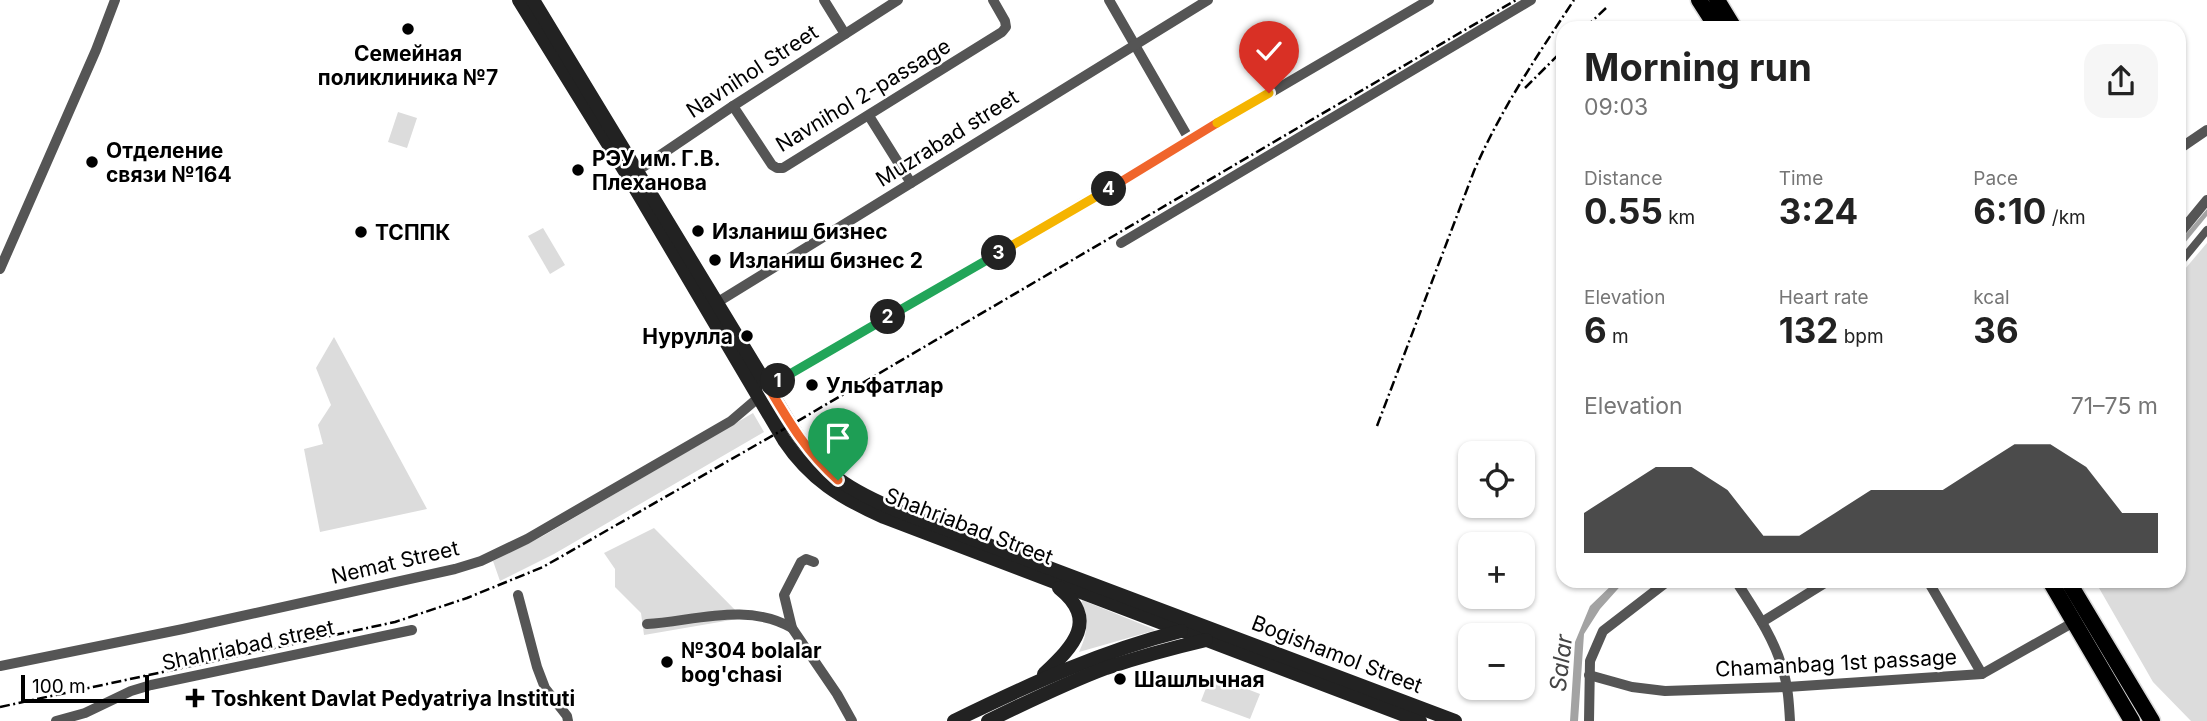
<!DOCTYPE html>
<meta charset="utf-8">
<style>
:root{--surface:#fff;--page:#f6f6f6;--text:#222;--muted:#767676;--accent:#000}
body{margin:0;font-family:Inter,sans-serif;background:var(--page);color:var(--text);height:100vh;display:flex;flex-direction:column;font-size:26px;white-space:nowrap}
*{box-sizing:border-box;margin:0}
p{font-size:23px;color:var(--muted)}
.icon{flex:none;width:38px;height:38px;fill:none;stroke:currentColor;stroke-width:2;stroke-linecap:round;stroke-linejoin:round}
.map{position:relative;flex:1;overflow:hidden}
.details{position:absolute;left:1556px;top:21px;width:630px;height:567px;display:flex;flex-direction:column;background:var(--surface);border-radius:21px;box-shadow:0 2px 5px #0004}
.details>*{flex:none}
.tools{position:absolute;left:1458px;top:441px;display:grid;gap:14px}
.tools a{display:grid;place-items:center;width:77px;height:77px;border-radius:14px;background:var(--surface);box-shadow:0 2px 5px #0004;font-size:35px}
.scale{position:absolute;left:21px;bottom:18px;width:128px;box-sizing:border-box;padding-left:7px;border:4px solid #000;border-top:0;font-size:19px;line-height:24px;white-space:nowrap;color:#000;-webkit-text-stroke:5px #fff;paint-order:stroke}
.pin{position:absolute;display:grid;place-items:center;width:60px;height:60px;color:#fff;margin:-72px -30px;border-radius:50% 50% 50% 0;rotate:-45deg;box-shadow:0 0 7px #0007}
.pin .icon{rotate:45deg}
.km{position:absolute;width:35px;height:35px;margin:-18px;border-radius:50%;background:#222;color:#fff;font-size:19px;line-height:35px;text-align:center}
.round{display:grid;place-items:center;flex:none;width:74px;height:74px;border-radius:21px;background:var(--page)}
.head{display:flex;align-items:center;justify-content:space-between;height:119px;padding:0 28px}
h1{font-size:38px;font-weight:700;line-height:52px}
.stats{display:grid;grid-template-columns:repeat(3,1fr);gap:10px;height:119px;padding:7px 28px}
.stats div{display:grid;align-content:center}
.stats b{font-size:35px;font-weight:700}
.stats small{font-size:19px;font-weight:400}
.stats p{font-size:19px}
.chart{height:196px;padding:14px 28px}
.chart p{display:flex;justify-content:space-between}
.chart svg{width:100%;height:126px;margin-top:7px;fill:var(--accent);opacity:.7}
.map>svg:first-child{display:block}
.green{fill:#dcdcdc}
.water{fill:#a3a3a3}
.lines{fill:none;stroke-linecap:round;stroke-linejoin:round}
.primary-casing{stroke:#dbdbdb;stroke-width:19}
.pedestrian{stroke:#555;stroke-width:8}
.minor{stroke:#555;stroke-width:10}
.secondary{stroke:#222;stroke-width:14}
.primary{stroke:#000;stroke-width:16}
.rail{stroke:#000;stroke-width:2.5;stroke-dasharray:10 3.5 2 3.5;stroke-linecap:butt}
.split-1-casing{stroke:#fff;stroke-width:14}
.split-2-casing{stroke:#fff;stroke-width:14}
.split-3-casing{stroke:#fff;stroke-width:14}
.split-4-casing{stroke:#fff;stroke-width:14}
.split-5-casing{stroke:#fff;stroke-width:14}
.split-6-casing{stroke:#fff;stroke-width:14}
.split-1{stroke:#f0652b;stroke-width:9}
.split-2{stroke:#22a559;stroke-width:9}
.split-3{stroke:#22a559;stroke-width:9}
.split-4{stroke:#f5b400;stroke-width:9}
.split-5{stroke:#f0652b;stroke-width:9}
.split-6{stroke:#f5b400;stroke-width:9}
.poi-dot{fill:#000;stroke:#fff;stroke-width:2.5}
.labels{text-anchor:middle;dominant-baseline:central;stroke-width:5;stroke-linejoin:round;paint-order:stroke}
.poi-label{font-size:21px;font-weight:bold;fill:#000;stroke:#fff;text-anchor:start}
.street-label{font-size:21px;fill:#000;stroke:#fff}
.water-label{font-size:23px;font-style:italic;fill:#444;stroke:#fff}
</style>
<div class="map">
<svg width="2207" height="721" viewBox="0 0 2207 721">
<rect width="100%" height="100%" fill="#fff"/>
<!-- green -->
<g class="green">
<polygon points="398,112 417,118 407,148 388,142"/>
<polygon points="543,228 565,265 550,274 528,236"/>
<polygon points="2207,243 2207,721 2191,721 2153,682 2095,581 2179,581 2179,276"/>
<polygon points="334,337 427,509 320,532 304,449 323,444 318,425 331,405 316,368"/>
<polygon points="753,413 764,432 554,554 500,581 493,561 543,536"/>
<polygon points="654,528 743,618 644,635 641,613 615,587 615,569 604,553"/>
<path d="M1082 600 1156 630 1079 652C1086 638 1090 621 1081 607Z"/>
<polygon points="1211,675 1260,694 1250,719 1201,701"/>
</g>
<!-- water -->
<g class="water">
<polygon points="2207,209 2207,216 2179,250 2179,242"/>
<polygon points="1616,581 1625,581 1600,609 1584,634 1578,721 1570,721 1575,642 1590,606"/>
</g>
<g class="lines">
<!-- primary casing -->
<g class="primary-casing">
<g id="primary">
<polyline points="1699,0 1717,28"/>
<polyline points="1717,0 1734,28"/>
<polyline points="2050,581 2132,721"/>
<polyline points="2068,581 2152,721"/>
</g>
</g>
<!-- pedestrian -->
<polyline class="pedestrian" points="2179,264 2207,230"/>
<!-- minor -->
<g class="minor">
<polyline points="824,0 845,34"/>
<polyline points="1109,0 1189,139"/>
<polyline points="733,106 772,165 777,168 783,168 1002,32 1006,27 1005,21 993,0"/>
<polyline points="869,116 911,183"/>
<polyline points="2179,149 2207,130"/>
<polyline points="631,175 733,106 898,0"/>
<polyline points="2179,234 2207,200"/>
<polyline points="1121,243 1531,0"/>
<polyline points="0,269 96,50 115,0"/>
<polyline points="713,305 1208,0"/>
<polyline points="814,562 806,559 801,562 784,595 792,628 837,694 852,721"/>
<path d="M1736 581C1753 608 1773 636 1782 667 1788 685 1789 703 1790 721"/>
<polyline points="1928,581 1982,674"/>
<polyline points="518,595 537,667 545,688 567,716 568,721"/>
<polyline points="1762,622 1828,581"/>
<path d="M647 624C694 621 748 602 792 628"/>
<polyline points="0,666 183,629 455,569 481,561 527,539 731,421 778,381 1429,0"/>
<polyline points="1589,675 1632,687 1665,691 1787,687 1982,674 2074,622"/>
<polyline points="56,721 85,713 131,691 151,685 412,630"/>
<polyline points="1589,721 1590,661 1603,631 1668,581"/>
</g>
<!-- secondary -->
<g class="secondary">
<path d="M519 0 628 176 784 440C810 479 841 498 884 517L1420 721"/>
<path d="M533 0 791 425C822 474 848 490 901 512L1455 721"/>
<path d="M1044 674C1072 647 1100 621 1059 588"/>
<path d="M954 721C1028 685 1101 651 1181 631"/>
<path d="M988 721C1027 702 1066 683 1106 668 1139 657 1172 648 1206 640"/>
</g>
<!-- primary -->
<use href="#primary" class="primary"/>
<!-- rail -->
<g class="rail">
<polyline points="1585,28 1606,8"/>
<polyline points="1525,88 1563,50"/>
<path d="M1377 426 1474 171C1501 109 1537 56 1574 0"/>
<polyline points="0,707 395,622 467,598 543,567 791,425 1516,0"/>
</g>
</g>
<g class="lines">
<!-- split-1 casing -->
<g class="split-1-casing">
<path id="split-1" d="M778 381 769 388C789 422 808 454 838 480"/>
</g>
<!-- split-2 casing -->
<g class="split-2-casing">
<polyline id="split-2" points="778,381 888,317"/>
</g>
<!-- split-3 casing -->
<g class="split-3-casing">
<polyline id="split-3" points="888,317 999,253"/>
</g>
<!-- split-4 casing -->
<g class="split-4-casing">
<polyline id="split-4" points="999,253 1109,189"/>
</g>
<!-- split-5 casing -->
<g class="split-5-casing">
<polyline id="split-5" points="1109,189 1217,123"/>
</g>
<!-- split-6 casing -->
<g class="split-6-casing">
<polyline id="split-6" points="1217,123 1269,93"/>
</g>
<!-- split-1 -->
<use href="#split-1" class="split-1"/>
<!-- split-2 -->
<use href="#split-2" class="split-2"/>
<!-- split-3 -->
<use href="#split-3" class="split-3"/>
<!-- split-4 -->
<use href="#split-4" class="split-4"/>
<!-- split-5 -->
<use href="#split-5" class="split-5"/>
<!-- split-6 -->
<use href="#split-6" class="split-6"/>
</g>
<!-- markers -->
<g class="poi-dot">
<circle cx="408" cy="29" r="7"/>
<circle cx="92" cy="162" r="7"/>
<circle cx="578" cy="170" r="7"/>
<circle cx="698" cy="231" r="7"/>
<circle cx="361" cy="232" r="7"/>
<circle cx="715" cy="260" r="7"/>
<circle cx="747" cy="336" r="7"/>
<circle cx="812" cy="385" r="7"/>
<circle cx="667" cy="662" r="7"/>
<circle cx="1120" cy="679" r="7"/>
<path d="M191.5 687.5h7v7h7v7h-7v7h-7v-7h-7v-7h7z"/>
</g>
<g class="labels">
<!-- poi labels -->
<g class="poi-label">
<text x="408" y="53" text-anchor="middle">Cемейная<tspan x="408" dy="24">поликлиника №7</tspan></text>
<text x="106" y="150">Отделение<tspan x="106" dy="24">связи №164</tspan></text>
<text x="592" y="158">РЭУ им. Г.В.<tspan x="592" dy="24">Плеханова</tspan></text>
<text x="712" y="231">Изланиш бизнес</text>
<text x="375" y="232">ТСППК</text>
<text x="729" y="260">Изланиш бизнес 2</text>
<text x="733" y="336" text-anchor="end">Нурулла</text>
<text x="826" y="385">Ульфатлар</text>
<text x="681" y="650">№304 bolalar<tspan x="681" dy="24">bog'chasi</tspan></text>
<text x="1134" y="679">Шашлычная</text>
<text x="211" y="698">Toshkent Davlat Pedyatriya Instituti</text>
</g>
<!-- street labels -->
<g class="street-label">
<text transform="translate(752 71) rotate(-33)">Navnihol Street</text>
<text transform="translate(863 95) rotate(-31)">Navnihol 2-passage</text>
<text transform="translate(947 138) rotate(-32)">Muzrabad street</text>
<text transform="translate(969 526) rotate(21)">Shahriabad Street</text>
<text transform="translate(395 562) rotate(-13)">Nemat Street</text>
<text transform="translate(248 645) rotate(-12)">Shahriabad street</text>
<text transform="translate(1337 654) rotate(21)">Bogishamol Street</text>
<text transform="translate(1836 663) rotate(-3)">Chamanbag 1st passage</text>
</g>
<!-- water labels -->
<g class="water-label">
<text transform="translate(1561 663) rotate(-83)">Salar</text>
</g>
</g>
</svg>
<div class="tools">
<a><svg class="icon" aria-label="locate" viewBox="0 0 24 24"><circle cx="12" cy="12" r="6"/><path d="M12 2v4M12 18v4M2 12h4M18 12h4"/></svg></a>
<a>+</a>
<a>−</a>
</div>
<div class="scale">100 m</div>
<div class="pin" style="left:838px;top:480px;background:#1e9e55"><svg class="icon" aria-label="arrive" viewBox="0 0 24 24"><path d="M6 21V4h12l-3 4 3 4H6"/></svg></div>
<div class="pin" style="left:1269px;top:93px;background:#d93025"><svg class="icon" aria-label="check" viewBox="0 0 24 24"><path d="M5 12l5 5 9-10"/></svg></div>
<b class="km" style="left:778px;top:381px">1</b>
<b class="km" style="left:888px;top:317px">2</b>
<b class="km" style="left:999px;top:253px">3</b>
<b class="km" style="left:1109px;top:189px">4</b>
<section class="details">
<div class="head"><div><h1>Morning run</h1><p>09:03</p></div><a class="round"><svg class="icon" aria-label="share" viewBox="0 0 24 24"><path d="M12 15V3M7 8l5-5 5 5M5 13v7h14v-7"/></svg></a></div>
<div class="stats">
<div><p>Distance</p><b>0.55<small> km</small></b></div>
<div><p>Time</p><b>3:24</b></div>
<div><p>Pace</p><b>6:10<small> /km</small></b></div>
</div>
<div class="stats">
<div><p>Elevation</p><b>6<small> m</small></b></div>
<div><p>Heart rate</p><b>132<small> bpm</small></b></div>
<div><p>kcal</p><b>36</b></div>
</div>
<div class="chart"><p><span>Elevation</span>71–75 m</p>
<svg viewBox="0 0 160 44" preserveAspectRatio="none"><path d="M0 44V30L10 22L20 14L30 14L40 22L50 38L60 38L70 30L80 22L90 22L100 22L110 14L120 6L130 6L140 14L150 30L160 30V44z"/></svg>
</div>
</section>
</div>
